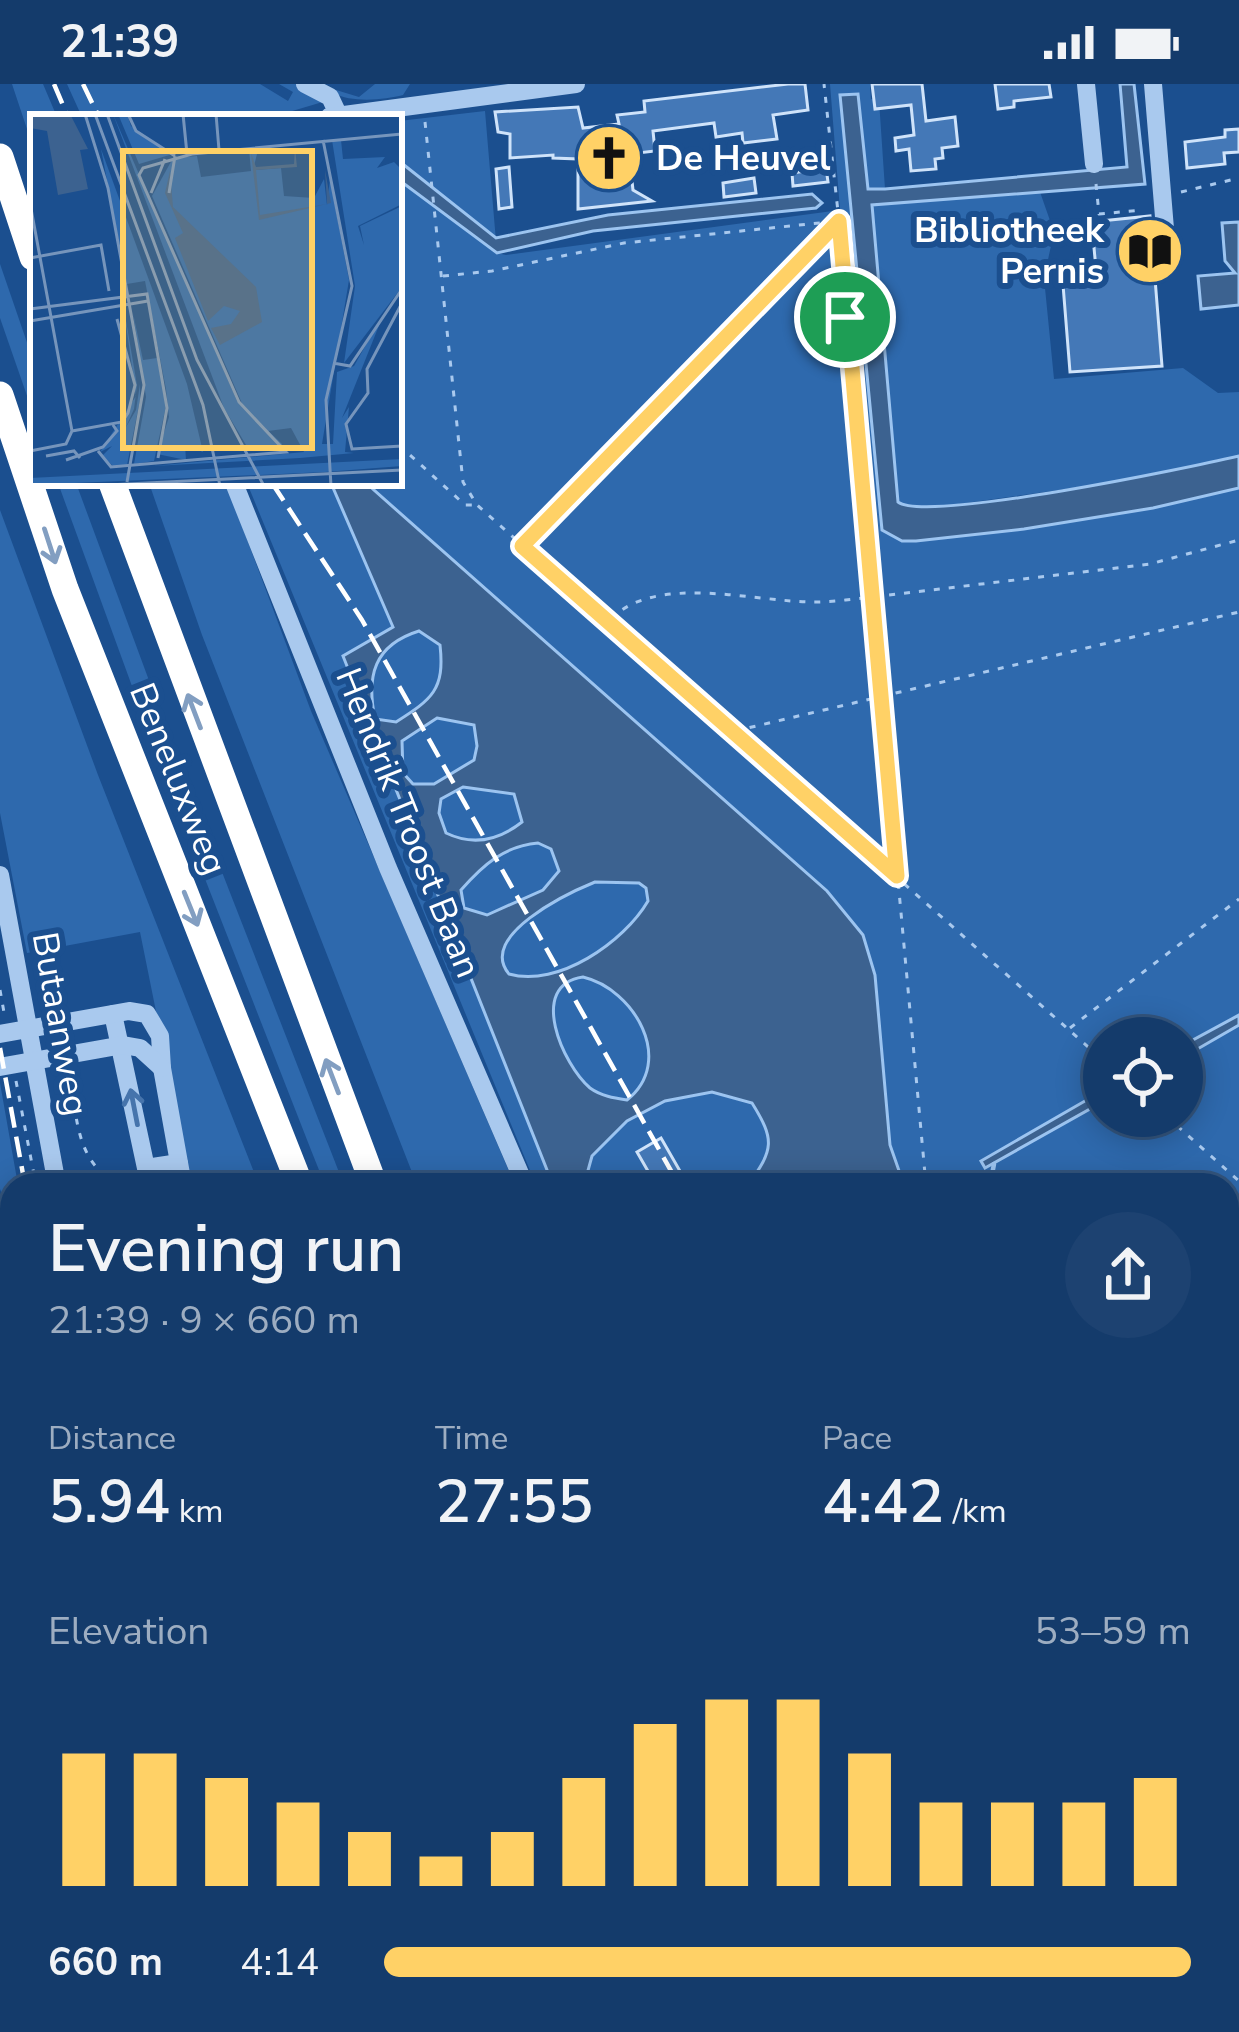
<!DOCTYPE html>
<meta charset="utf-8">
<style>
:root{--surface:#143b6b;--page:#1d4271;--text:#f1f3f6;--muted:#9dadc1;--line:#33557e;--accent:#ffd166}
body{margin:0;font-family:"Nunito Sans",sans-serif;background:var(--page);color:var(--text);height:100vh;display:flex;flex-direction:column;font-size:45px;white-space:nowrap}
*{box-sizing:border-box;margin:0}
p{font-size:39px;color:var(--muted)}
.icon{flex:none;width:66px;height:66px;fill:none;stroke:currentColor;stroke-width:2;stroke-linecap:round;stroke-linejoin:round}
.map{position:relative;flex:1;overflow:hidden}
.sheet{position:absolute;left:0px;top:1089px;width:1239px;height:861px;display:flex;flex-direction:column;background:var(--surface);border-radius:36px 36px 0 0;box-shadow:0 6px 30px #0003,0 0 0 3px var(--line)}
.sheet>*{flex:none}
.fabs{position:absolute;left:1083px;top:933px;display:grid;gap:24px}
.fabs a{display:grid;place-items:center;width:120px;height:120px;border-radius:50%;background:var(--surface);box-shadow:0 6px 30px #0003,0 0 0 3px var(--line);font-size:60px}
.pin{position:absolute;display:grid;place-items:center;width:102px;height:102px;color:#fff;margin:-51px;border:6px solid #fff;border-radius:50%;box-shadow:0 3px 12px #0007}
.round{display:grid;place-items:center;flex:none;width:126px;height:126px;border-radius:63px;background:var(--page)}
.head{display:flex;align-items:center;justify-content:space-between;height:204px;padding:0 48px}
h1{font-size:66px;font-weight:600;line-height:90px}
.stats{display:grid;grid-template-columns:repeat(3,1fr);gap:18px;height:204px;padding:12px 48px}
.stats div{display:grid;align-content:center}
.stats b{font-size:60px;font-weight:600}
.stats small{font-size:33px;font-weight:400}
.stats p{font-size:33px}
.chart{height:336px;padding:24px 48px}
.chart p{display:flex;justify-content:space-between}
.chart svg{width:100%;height:216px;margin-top:12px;stroke:var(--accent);stroke-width:6}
ul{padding:0 48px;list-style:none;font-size:39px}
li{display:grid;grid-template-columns:192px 144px 1fr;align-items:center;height:90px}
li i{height:30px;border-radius:15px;background:var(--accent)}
.status{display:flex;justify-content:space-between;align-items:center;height:84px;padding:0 60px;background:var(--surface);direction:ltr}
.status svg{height:33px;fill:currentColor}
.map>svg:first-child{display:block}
.green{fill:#2e69ad;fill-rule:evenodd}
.water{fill:#3c6290;stroke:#9cc4f0;stroke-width:3;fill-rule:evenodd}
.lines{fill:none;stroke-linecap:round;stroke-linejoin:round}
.stream{stroke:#9cc4f0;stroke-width:4.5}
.building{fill:#4478b7;stroke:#cfe3fa;stroke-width:3}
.path{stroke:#a9c9ee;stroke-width:3;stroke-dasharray:6 9;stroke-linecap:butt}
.minor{stroke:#a9c9ee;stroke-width:18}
.highway{stroke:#fff;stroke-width:27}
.rail{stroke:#fff;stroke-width:4.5;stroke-dasharray:21 9;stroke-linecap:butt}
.oneway{stroke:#829ec1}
.oneway2{stroke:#4674ac}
.route-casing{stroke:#fff;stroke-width:24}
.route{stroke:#ffd166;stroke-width:15}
.labels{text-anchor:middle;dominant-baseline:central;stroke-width:12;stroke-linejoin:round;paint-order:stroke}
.poi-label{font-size:36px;font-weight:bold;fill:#fff;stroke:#1b4f8f;text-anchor:start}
.street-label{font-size:36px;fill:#fff;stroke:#1b4f8f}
.inset-road{fill:none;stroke:#7695bc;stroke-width:3}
.view{fill:#ffd166;fill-opacity:0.15;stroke:#ffd166;stroke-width:6}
.inset-edge{fill:none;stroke:#fff;stroke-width:6}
</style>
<div class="status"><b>21:39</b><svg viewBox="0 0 49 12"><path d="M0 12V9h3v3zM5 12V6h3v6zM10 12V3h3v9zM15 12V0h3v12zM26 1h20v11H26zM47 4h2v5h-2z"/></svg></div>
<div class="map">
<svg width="1239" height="1948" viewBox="0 0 1239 1948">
<rect width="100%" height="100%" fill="#1b4f8f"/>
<!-- green -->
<g class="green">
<polygon points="12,0 43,0 57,33 33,33 33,63"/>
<polygon points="67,0 260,0 288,17 293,8 279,0 297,0 326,17 272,33 82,33"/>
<path d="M375 0H410L403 11C384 16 352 19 333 9L336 6 359 13Z"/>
<path d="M830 0H870L871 15 879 16 885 105H868L840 10 872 120 1040 108 1054 148 1044 194 1054 295 1183 284 1218 309 1239 308V372L1123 397 951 421V432L1239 376V1948H1176L1170 1938H1227V1101H536L247 399H399V37L485 27 497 169 506 171 840 126ZM1104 954H1182V1032H1104Z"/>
<polygon points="0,180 33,276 33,329 0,234"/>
<polygon points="58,399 76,399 181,683 344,1101 325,1101 311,1066 164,690"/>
<polygon points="149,399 226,399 311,627 515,1101 417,1101 202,551"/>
<polygon points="0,426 98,691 259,1101 191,1101 140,848 27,869 0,729"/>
<polygon points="0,999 18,1101 12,1101 12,1138 0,1105"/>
<polygon points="12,1772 12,1821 0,1842 0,1793"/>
<polygon points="12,1840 12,1938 60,1938 57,1948 0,1948 0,1857"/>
<polygon points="98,1938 201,1938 199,1948 95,1948"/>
<polygon points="222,1938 401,1938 402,1948 220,1948"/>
<polygon points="606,1938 731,1938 736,1948 607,1948"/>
<polygon points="808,1938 1054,1938 1057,1948 815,1948"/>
</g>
<!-- water -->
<g class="water">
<path d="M1120 0H1134L1145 100 872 121 898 418C926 439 1192 383 1239 372V404L1153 424 1024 445 916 457H902L882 446 840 11 858 10 868 105H885L1127 83Z"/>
<polygon points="399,77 496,154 608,131 812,110 822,119 816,124 593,147 497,169 399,96"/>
<polygon points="1239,138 1239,221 1201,225 1198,192 1235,189 1225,177 1222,139"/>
<path d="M331 399H366L827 807 863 851 875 891 890 1061 904 1101H748C774 1065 775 1056 752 1019L712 1008 665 1017 627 1037 592 1072 584 1101H553L343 572 393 543ZM419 547 440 561C445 606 432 615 396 638L375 635C366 592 374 561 419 547ZM437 634 474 641 477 662 474 676 434 700H413L403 689 402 657ZM463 703 514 710 522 738C499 756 473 762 446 749L439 729 441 715ZM538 759 551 765 559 787 543 806 487 831 464 824 461 806C483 781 504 762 538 759ZM595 798 639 799 646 804 648 817C624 858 558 904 509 890 477 852 568 809 595 798ZM583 893C634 905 676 977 627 1016 614 1014 601 1012 590 1004 563 981 527 901 583 893Z"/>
<polygon points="1239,931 1239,941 1182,974 1182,962"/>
<polygon points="1104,1006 1104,1017 985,1084 981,1077"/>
</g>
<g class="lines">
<!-- stream -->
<polyline class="stream" points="990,1101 994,1080"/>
</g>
<!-- building -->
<g class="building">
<polygon points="788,0 805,0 808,26 773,31 777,55 743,59 742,49 716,53 714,39 653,47 655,67 629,70 633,106 652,117 578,125 578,75 553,74 553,71 510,74 510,50 498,48 495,28 578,23 583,44 619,40 617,31 645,28 644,17"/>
<polygon points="872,0 922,0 926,37 955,33 958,62 942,64 943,74 935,75 936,85 911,87 909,65 896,67 895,54 914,51 911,21 875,25"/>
<polygon points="995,0 1049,0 1051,13 1014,17 1014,23 998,25"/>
<polygon points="1239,45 1239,68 1224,69 1225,80 1187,84 1185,58 1225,53 1225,46"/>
<polygon points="509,83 512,123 499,125 496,85"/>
<polygon points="826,84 828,98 793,102 792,89"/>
<polygon points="754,94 756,109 724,113 723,99"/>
<polygon points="1150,132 1162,282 1070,288 1062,188 1096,185 1093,153 1062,156 1061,141"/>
<polygon points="661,1054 688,1101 656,1101 637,1068"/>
</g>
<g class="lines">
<!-- path -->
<g class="path">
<polyline points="425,38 463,398 477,421 1104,977"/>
<polyline points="1096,100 1099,130 1143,126"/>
<polyline points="1181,108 1239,94"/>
<polyline points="443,192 492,187 624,159 839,137 872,513 1150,480 1239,456"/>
<polyline points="399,361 465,421 475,421"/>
<polyline points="524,460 839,137 824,0"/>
<path d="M611 535C656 489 754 518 814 518 833 518 853 515 872 513L926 1101"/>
<polyline points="735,647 1239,528"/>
<polyline points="0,906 5,934"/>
<polyline points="1070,944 1239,815"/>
<path d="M70 990C76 1025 75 1069 106 1092"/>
<polyline points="16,997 36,1101"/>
<polyline points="1166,1032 1239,1097"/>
<polyline points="1227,1217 1239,1215"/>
<polyline points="1227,1499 1239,1485"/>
<polyline points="1212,1948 1239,1932"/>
</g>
<!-- minor -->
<g class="minor">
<polyline points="305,0 330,13 338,30"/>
<polyline points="1086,0 1094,80"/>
<polyline points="1153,0 1166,157"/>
<polyline points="329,33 576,0"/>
<polyline points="234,399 388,784 525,1101"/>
<polyline points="0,791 57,1101"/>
<polyline points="113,930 146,1084 179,1079"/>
<polyline points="0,950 129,927 147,930 160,952 162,984 183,1101"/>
<polyline points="0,983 123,961 140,964 162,984"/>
<polyline points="641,1101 643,1100"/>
<polyline points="0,1150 12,1173"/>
<polyline points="0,1764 12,1745"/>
<polyline points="1066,1938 1068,1948"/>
<polyline points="84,1948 86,1938"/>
<polyline points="210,1948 212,1938"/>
</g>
<!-- highway -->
<g class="highway">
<polyline points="0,73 33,173"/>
<polyline points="0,311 65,505 300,1101"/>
<polyline points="112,399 374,1101"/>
<polyline points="543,1938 545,1948"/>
<polyline points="590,1938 593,1948"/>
<polyline points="764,1938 770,1948"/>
</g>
<!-- rail -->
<g class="rail">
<polyline points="54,0 68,33"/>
<polyline points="83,0 99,33"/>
<polyline points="272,399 362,536 679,1101"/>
<polyline points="0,964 25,1101"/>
<polyline points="0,1848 12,1829"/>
<polyline points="1161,1938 1167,1948"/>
</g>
</g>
<!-- one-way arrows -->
<defs><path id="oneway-shaft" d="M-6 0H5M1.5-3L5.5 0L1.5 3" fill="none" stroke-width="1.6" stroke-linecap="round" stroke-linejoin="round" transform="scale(3)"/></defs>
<g class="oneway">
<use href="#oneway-shaft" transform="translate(50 462) rotate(72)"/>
<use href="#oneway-shaft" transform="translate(194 627) rotate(-111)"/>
<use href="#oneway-shaft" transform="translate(191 825) rotate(68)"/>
<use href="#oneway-shaft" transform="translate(332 992) rotate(-111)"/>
</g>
<use class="oneway2" href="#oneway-shaft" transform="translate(134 1023) rotate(-101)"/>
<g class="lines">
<!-- route casing -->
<g class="route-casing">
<polygon id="route" points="839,137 897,792 522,462"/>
</g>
<!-- route -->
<use href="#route" class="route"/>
</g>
<!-- icons -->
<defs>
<g id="church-disc" transform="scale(3.45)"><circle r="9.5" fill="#ffd166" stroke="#1b4f8f"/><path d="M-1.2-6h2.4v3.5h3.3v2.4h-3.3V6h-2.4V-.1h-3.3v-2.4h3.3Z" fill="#111"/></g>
<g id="library-disc" transform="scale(3.45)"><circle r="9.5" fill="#ffd166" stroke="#1b4f8f"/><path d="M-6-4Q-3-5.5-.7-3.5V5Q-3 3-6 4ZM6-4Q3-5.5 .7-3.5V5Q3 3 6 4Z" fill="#111"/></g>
</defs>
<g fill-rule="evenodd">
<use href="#church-disc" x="609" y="74"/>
<use href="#library-disc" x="1150" y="167"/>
</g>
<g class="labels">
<!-- poi labels -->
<g class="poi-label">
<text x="656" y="74">De Heuvel</text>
<text x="1104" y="146" text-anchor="end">Bibliotheek<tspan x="1104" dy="41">Pernis</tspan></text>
</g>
<!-- street labels -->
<g class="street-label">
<text transform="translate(178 695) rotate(68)">Beneluxweg</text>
<text transform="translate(408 739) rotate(68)">Hendrik Troost Baan</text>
<text transform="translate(60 940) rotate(80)">Butaanweg</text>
</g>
</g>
<!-- overview -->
<g transform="translate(30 30)">
<rect width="372" height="372" fill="#1b4f8f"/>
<path d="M83 0 207 287 252 330 251 341 247 334 219 336 194 294ZM88 0H97L101 12 143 40 109 50ZM302 26H311L313 45 355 43 347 54 364 48 372 56V90L328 112 334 131 330 112 372 92V173L314 249 325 172ZM71 35 157 270 173 338 155 331 156 346 127 340 139 303 136 275 115 167 97 170ZM219 35 227 40 223 56 251 54 254 82 284 84 294 65 297 91 300 65 319 166 292 330H303L307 258 324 252 354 199 312 304 319 293 315 338 324 339 270 344 123 352 274 338 261 314 238 317 214 294 122 82 143 44 167 42 171 63 221 57ZM93 189 107 271 104 295 96 313 106 296 110 270V286L97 351 83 352 72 342 82 332 70 338 106 282ZM103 199 113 246 127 244 136 292 124 347 104 350 116 283ZM372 345V352L295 358 0 371V364Z" fill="#2e69ad"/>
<path d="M0 0H40L58 35 50 36 58 75 28 81 17 17 0 14ZM265 34 267 53 226 56 230 101 297 90 295 56 301 89 229 106 221 39 226 53 264 50ZM140 57 143 93 226 173 232 208 190 231 181 214 201 210 210 197 194 192 178 207 145 124 153 119 135 79Z" fill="#3c6290"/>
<path class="inset-road" d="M55 0 78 74 114 271 97 368M65 0 173 291 190 372M77 0 167 246 234 372M98 0 106 17 145 42M153 0 157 40M186 0 189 36M293 26 322 172 296 286 301 372M121 79 135 45M139 79 145 42M0 89 42 317 36 330 0 337M0 144 71 131 79 177M372 189 337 255 338 279 316 310 322 335 372 332M0 195 117 180 137 294 128 344M0 207 118 187M303 249 320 252 372 175M42 317 92 308 98 299 105 271 87 205M68 337 81 353 256 338 209 288 109 61 113 54 162 40 372 20M16 342 44 337 50 344M36 346 73 333 87 317 83 311M58 372 372 356"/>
<path class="view" d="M93 37H282V334H93Z"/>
<rect width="372" height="372" class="inset-edge"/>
</g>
</svg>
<div class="fabs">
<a><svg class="icon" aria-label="locate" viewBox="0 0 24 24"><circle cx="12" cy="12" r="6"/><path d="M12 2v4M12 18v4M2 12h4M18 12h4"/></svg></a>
</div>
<div class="pin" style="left:845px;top:233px;background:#1e9e55"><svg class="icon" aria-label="arrive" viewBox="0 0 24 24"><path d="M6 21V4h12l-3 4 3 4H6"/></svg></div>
<section class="sheet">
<div class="head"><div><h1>Evening run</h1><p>21:39 · 9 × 660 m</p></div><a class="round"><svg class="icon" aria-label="share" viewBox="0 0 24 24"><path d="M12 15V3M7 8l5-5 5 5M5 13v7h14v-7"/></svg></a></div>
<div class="stats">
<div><p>Distance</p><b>5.94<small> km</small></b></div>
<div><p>Time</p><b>27:55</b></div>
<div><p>Pace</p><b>4:42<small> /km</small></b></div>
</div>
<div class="chart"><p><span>Elevation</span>53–59 m</p>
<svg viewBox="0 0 160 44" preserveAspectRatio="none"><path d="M5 44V17M15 44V17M25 44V22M35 44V27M45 44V33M55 44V38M65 44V33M75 44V22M85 44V11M95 44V6M105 44V6M115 44V17M125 44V27M135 44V27M145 44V27M155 44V22"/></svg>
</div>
<ul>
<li><b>660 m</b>4:14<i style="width:100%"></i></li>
</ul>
</section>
</div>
